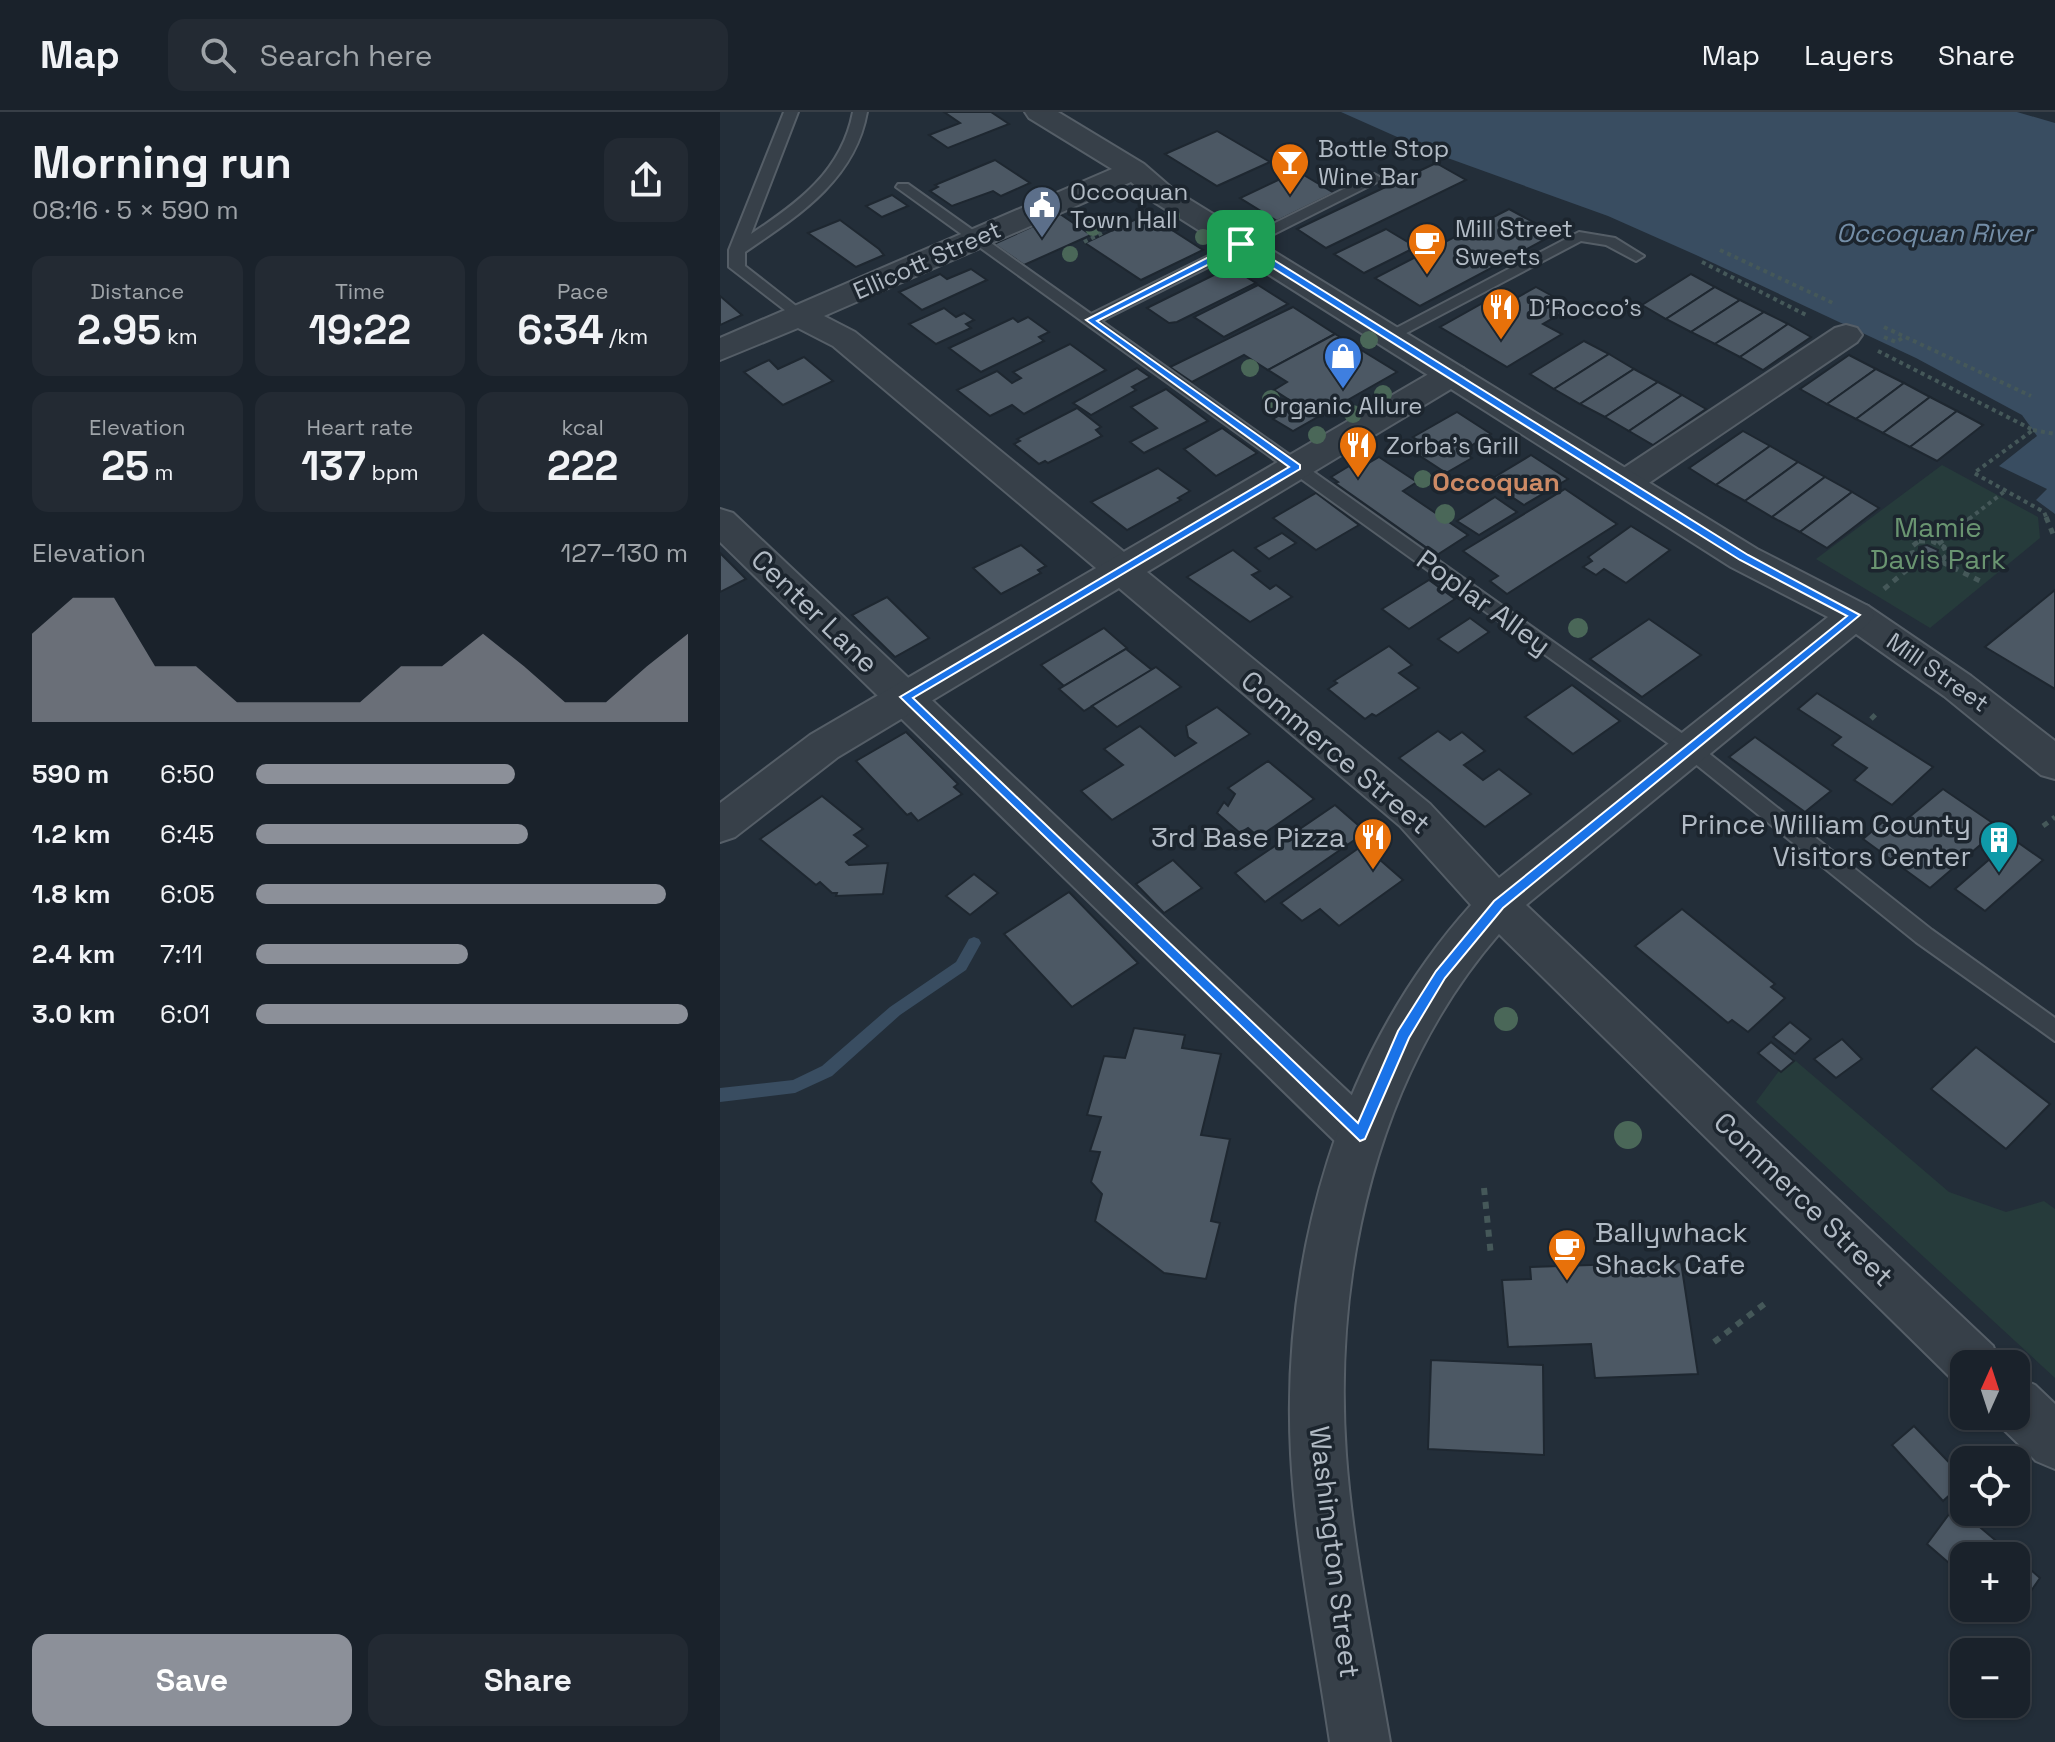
<!DOCTYPE html>
<meta charset="utf-8">
<style>
:root{--surface:#1a222b;--page:#232a33;--text:#f1f3f6;--muted:#9fa4a9;--line:#383f47;--accent:#8c9099}
body{margin:0;font-family:"Space Grotesk",sans-serif;background:var(--page);color:var(--text);height:100vh;display:flex;flex-direction:column;font-size:30px;white-space:nowrap}
*{box-sizing:border-box;margin:0}
p{font-size:26px;color:var(--muted)}
.icon{flex:none;width:44px;height:44px;fill:none;stroke:currentColor;stroke-width:2;stroke-linecap:round;stroke-linejoin:round}
.map{position:relative;flex:1;overflow:hidden}
.details{display:flex;flex-direction:column;background:var(--surface);width:720px}
.details>*{flex:none}
.needle{width:52px;rotate:3deg}
.fabs{position:absolute;left:1230px;top:1238px;display:grid;gap:16px}
.fabs a{display:grid;place-items:center;width:80px;height:80px;border-radius:16px;background:var(--surface);box-shadow:0 2px 6px #0004,0 0 0 2px var(--line);font-size:40px}
.pin{position:absolute;display:grid;place-items:center;width:68px;height:68px;color:#fff;margin:-34px;border-radius:16px;box-shadow:0 4px 12px #0006}
.round{display:grid;place-items:center;flex:none;width:84px;height:84px;border-radius:16px;background:var(--page)}
.headline{display:flex;align-items:center;justify-content:space-between;height:136px;padding:0 32px}
h1{font-size:44px;font-weight:600;line-height:60px}
.figures{display:grid;grid-template-columns:repeat(3,1fr);gap:12px;height:136px;padding:8px 32px}
.figures div{display:grid;align-content:center;border-radius:16px;background:var(--page);text-align:center}
.figures b{font-size:40px;font-weight:600}
.figures small{font-size:22px;font-weight:400}
.figures p{font-size:22px}
.chart{height:224px;padding:16px 32px}
.chart p{display:flex;justify-content:space-between}
.chart svg{width:100%;height:144px;margin-top:8px;fill:var(--accent);opacity:.7}
.primary-button{display:flex;gap:16px;margin-top:auto;padding:16px 32px}
.primary-button a{flex:1;height:92px;border-radius:16px;background:var(--accent);color:#fff;font-size:32px;font-weight:600;line-height:92px;text-align:center}
.primary-button a+a{background:var(--page);color:var(--text)}
ul{padding:0 32px;list-style:none;font-size:26px}
li{display:grid;grid-template-columns:128px 96px 1fr;align-items:center;height:60px}
li i{height:20px;border-radius:10px;background:var(--accent)}
header{display:flex;align-items:center;gap:48px;box-sizing:border-box;height:112px;padding:0 40px;background:var(--surface);border-bottom:2px solid var(--line)}
header strong{font-size:38px}
nav{display:flex;gap:44px;margin-inline-start:auto;font-size:28px}
.search{width:560px;height:72px;background:var(--page);display:flex;align-items:center;gap:20px;box-sizing:border-box;padding:0 28px;border-radius:16px;color:var(--muted);font-size:30px}
main{display:flex;flex:1;min-height:0}
.map>svg:first-child{display:block}
.green{fill:#263b3b}
.water{fill:#394d61}
.lines{fill:none;stroke-linecap:round;stroke-linejoin:round}
.stream{fill:#394d61;fill-rule:evenodd}
.building{fill:#4c5864;stroke:#1e2730;stroke-width:2}
.service-casing{stroke:#555e67;stroke-width:4}
.minor-casing{stroke:#555e67;stroke-width:4}
.tertiary-casing{stroke:#555e67;stroke-width:4}
.path-far2{stroke:#455859;stroke-width:4;stroke-dasharray:4 4;stroke-linecap:butt}
.path-far1{stroke:#455859;stroke-width:5;stroke-dasharray:6 6;stroke-linecap:butt}
.path{stroke:#455859;stroke-width:6;stroke-dasharray:7 7;stroke-linecap:butt}
.service{fill:#374049;fill-rule:evenodd}
.minor{fill:#374049;fill-rule:evenodd}
.tertiary{fill:#374049;fill-rule:evenodd}
.tree{fill:#4a6758}
.route{fill:#1a73e8;stroke:#fff;stroke-width:2;fill-rule:evenodd}
.labels{text-anchor:middle;dominant-baseline:central;stroke-width:7;stroke-linejoin:round;paint-order:stroke}
.far-poi-label{font-size:24px;fill:#b2bbc5;stroke:#1c252e;text-anchor:start}
.far-street-label{font-size:24px;fill:#b2bbc5;stroke:#1c252e}
.far-water-label{font-size:26px;font-style:italic;fill:#748ea7;stroke:#1c252e}
.far-quarter-label{font-size:26px;font-weight:bold;fill:#cd8a65;stroke:#1c252e}
.park-label{font-size:28px;fill:#6a9571;stroke:#1c252e}
.street-label{font-size:28px;fill:#b2bbc5;stroke:#1c252e}
.poi-label{font-size:28px;fill:#b2bbc5;stroke:#1c252e;text-anchor:end}
</style>
<header>
<strong>Map</strong>
<div class="search"><svg class="icon" aria-label="search" viewBox="0 0 24 24"><circle cx="10" cy="10" r="6"/><path d="M15 15l6 6"/></svg>Search here</div>
<nav><a>Map</a><a>Layers</a><a>Share</a></nav>
</header>
<main>
<section class="details">
<div class="headline"><div><h1>Morning run</h1><p>08:16 · 5 × 590 m</p></div><a class="round"><svg class="icon" aria-label="share" viewBox="0 0 24 24"><path d="M12 15V3M7 8l5-5 5 5M5 13v7h14v-7"/></svg></a></div>
<div class="figures">
<div><p>Distance</p><b>2.95<small> km</small></b></div>
<div><p>Time</p><b>19:22</b></div>
<div><p>Pace</p><b>6:34<small> /km</small></b></div>
</div>
<div class="figures">
<div><p>Elevation</p><b>25<small> m</small></b></div>
<div><p>Heart rate</p><b>137<small> bpm</small></b></div>
<div><p>kcal</p><b>222</b></div>
</div>
<div class="chart"><p><span>Elevation</span>127–130 m</p>
<svg viewBox="0 0 160 44" preserveAspectRatio="none"><path d="M0 44V17L10 6L20 6L30 27L40 27L50 38L60 38L70 38L80 38L90 27L100 27L110 17L120 27L130 38L140 38L150 27L160 17V44z"/></svg>
</div>
<ul>
<li><b>590 m</b>6:50<i style="width:60%"></i></li>
<li><b>1.2 km</b>6:45<i style="width:63%"></i></li>
<li><b>1.8 km</b>6:05<i style="width:95%"></i></li>
<li><b>2.4 km</b>7:11<i style="width:49%"></i></li>
<li><b>3.0 km</b>6:01<i style="width:100%"></i></li>
</ul>
<div class="primary-button"><a>Save</a><a>Share</a></div>
</section>
<div class="map">
<svg width="1335" height="1630" viewBox="0 0 1335 1630">
<rect width="100%" height="100%" fill="#232e39"/>
<!-- green -->
<g class="green">
<polygon points="1222,353 1318,405 1320,426 1210,516 1096,447"/>
<polygon points="1070,944 1229,1080 1286,1100 1324,1089 1335,1097 1335,1266 1036,990"/>
</g>
<!-- water -->
<polygon class="water" points="621,0 1297,0 1335,11 1335,402 1316,388 1327,377 1279,354 1317,324 1302,303 1196,246 976,143 888,104 711,40"/>
<g class="lines">
<!-- stream -->
<polygon class="stream" points="254,825 259,827 261,831 246,858 180,903 112,964 75,981 0,990 0,976 73,968 102,954 170,895 236,850 249,827"/>
</g>
<!-- building -->
<g class="building">
<polygon points="224,0 271,0 289,12 228,36 209,23 240,11"/>
<polygon points="497,19 550,50 497,74 445,42"/>
<polygon points="275,48 310,71 281,84 273,79 232,94 210,79 218,75 215,73"/>
<polygon points="716,51 746,68 606,136 577,117"/>
<polygon points="577,59 614,81 557,109 520,86"/>
<polygon points="172,83 188,94 162,105 146,94"/>
<polygon points="789,97 835,122 700,194 655,166"/>
<polygon points="340,102 371,123 304,153 274,132"/>
<polygon points="427,102 483,138 421,168 365,131"/>
<polygon points="120,108 159,137 164,143 136,155 88,121"/>
<polygon points="666,117 696,135 644,161 614,142"/>
<polygon points="510,155 536,171 457,210 449,211 427,196"/>
<polygon points="251,157 267,168 202,198 179,180 220,162 227,167"/>
<polygon points="971,162 995,175 946,207 922,193"/>
<polygon points="538,173 568,192 504,225 474,205"/>
<polygon points="816,175 852,195 823,212 842,222 787,255 720,215 770,187 782,194"/>
<polygon points="995,175 1020,188 971,220 946,207"/>
<polygon points="0,184 22,203 0,213"/>
<polygon points="1020,188 1044,200 995,232 971,220"/>
<polygon points="573,195 615,222 548,258 524,243 472,270 450,255"/>
<polygon points="224,196 236,205 244,201 254,208 246,212 251,216 216,232 189,212"/>
<polygon points="1044,200 1068,212 1020,245 995,232"/>
<polygon points="308,205 329,220 319,225 324,229 261,260 229,236 293,206 298,210"/>
<polygon points="1068,212 1091,225 1043,258 1020,245"/>
<polygon points="615,222 677,260 573,319 553,307 577,293 554,278 567,270 548,258"/>
<polygon points="864,229 889,242 834,277 810,262"/>
<polygon points="350,232 386,258 304,302 292,293 270,304 237,278 277,259 292,271 301,266 293,260"/>
<polygon points="889,242 914,257 860,292 834,277"/>
<polygon points="1129,243 1156,257 1107,292 1080,277"/>
<polygon points="84,245 113,269 63,293 24,260 49,248 58,257"/>
<polygon points="417,256 430,265 412,275 416,278 371,303 353,291"/>
<polygon points="914,257 938,270 885,305 860,292"/>
<polygon points="1156,257 1184,271 1136,307 1107,292"/>
<polygon points="938,270 962,283 909,319 885,305"/>
<polygon points="1184,271 1210,285 1163,321 1136,307"/>
<polygon points="446,277 488,309 424,341 410,330 437,316 411,295"/>
<polygon points="962,283 986,297 933,333 909,319"/>
<polygon points="1210,285 1237,299 1190,335 1163,321"/>
<polygon points="357,296 381,315 376,318 382,324 328,351 325,349 319,352 294,332 300,329 297,327"/>
<polygon points="1237,299 1263,313 1217,349 1190,335"/>
<polygon points="737,300 771,322 742,339 752,346 726,361 688,336 700,330 693,325"/>
<polygon points="502,316 537,341 496,364 464,337"/>
<polygon points="1023,319 1050,334 996,373 969,356"/>
<polygon points="1050,334 1078,350 1025,389 996,373"/>
<polygon points="811,343 848,367 804,393 768,369"/>
<polygon points="659,345 697,370 683,379 748,423 717,443 615,371 618,370 611,365 639,348 645,353"/>
<polygon points="1078,350 1105,365 1052,405 1025,389"/>
<polygon points="438,356 470,379 458,386 461,388 407,418 371,390"/>
<polygon points="1105,365 1132,380 1080,420 1052,405"/>
<polygon points="845,377 897,412 787,482 770,469 778,464 743,439"/>
<polygon points="1132,380 1159,396 1107,436 1080,420"/>
<polygon points="596,381 639,413 596,438 553,406"/>
<polygon points="775,385 797,400 759,423 737,409"/>
<polygon points="911,414 950,438 906,471 884,457 876,463 863,455 872,449 868,445"/>
<polygon points="562,421 576,431 549,447 535,436"/>
<polygon points="301,433 326,454 318,458 321,461 281,482 253,456"/>
<polygon points="1207,433 1218,438 1216,444 1209,446 1199,442 1199,435"/>
<polygon points="513,438 540,459 532,463 550,477 556,473 572,485 530,510 467,465"/>
<polygon points="0,441 26,467 0,480"/>
<polygon points="709,468 735,487 689,517 662,497"/>
<polygon points="1335,478 1335,577 1265,535"/>
<polygon points="167,485 209,526 175,545 132,503"/>
<polygon points="750,506 769,520 738,541 718,527"/>
<polygon points="929,507 981,543 922,585 870,547"/>
<polygon points="384,516 407,536 344,574 321,553"/>
<polygon points="669,534 692,553 679,561 699,576 656,604 652,602 645,607 608,577 617,571 614,569"/>
<polygon points="406,537 432,558 364,599 339,577"/>
<polygon points="436,555 461,575 397,615 372,594"/>
<polygon points="852,573 900,609 853,642 805,605"/>
<polygon points="1097,581 1213,655 1172,693 1134,668 1147,656 1112,633 1121,625 1078,597"/>
<polygon points="497,595 530,622 392,708 361,679 403,653 384,637 420,614 455,644 476,631 468,625 466,614"/>
<polygon points="718,619 730,628 742,620 765,639 744,653 763,668 779,657 811,682 765,715 679,646"/>
<polygon points="186,620 238,672 234,675 242,682 198,709 191,701 187,703 136,649"/>
<polygon points="1035,625 1111,679 1085,700 1009,645"/>
<polygon points="548,649 594,687 539,725 528,716 520,721 497,701 504,690 508,694 515,682 508,676"/>
<polygon points="1223,677 1280,716 1210,776 1143,727 1164,709 1175,717"/>
<polygon points="102,684 143,717 134,723 148,734 126,750 129,753 168,751 163,782 116,784 117,781 112,781 100,770 96,773 40,727"/>
<polygon points="615,693 646,720 545,790 515,761"/>
<polygon points="1293,727 1323,748 1265,799 1235,777"/>
<polygon points="643,733 683,768 619,814 600,797 582,809 561,791"/>
<polygon points="453,748 482,776 444,801 416,772"/>
<polygon points="254,762 278,781 250,803 226,784"/>
<polygon points="349,780 418,851 352,895 284,822"/>
<polygon points="962,797 1055,872 1051,875 1065,886 1028,920 1012,908 1008,911 915,834"/>
<polygon points="1070,910 1091,927 1075,942 1053,925"/>
<polygon points="414,916 465,923 462,936 501,942 481,1023 510,1027 491,1109 500,1111 486,1167 444,1161 375,1109 382,1082 371,1070 380,1040 370,1039 381,1005 367,1003 384,944 405,946"/>
<polygon points="1122,927 1142,947 1116,966 1094,947"/>
<polygon points="1051,930 1074,949 1061,960 1038,941"/>
<polygon points="1256,935 1330,992 1286,1037 1211,977"/>
<polygon points="961,1150 978,1262 875,1266 871,1232 788,1235 782,1168 811,1167 810,1155"/>
<polygon points="711,1248 823,1253 824,1343 708,1337"/>
<polygon points="1194,1314 1244,1366 1244,1370 1223,1389 1172,1333"/>
<polygon points="1235,1394 1294,1444 1244,1444 1244,1464 1207,1432"/>
<polygon points="1296,1445 1320,1466 1293,1505 1282,1496 1296,1496"/>
</g>
<g class="lines">
<!-- service casing -->
<g class="service-casing">
<g id="service">
<path d="M64 0H78L31 122C78 91 122 59 133 0H147C135 68 78 104 25 140V154L85 201 87 204 79 209 9 155V138Z"/>
<polygon points="654,62 661,66 659,69 381,209 977,632 1212,818 1335,906 1335,929 1196,830 963,642 176,75 178,72 188,72 371,202"/>
<polygon points="859,120 895,126 924,144 916,149 886,133 861,129 675,227 669,229 661,224"/>
</g>
</g>
<!-- minor casing -->
<g class="minor-casing">
<g id="minor">
<polygon points="305,0 338,0 424,52 454,78 743,256 747,263 743,270 731,273 719,270 434,90 411,70 104,204 135,220 415,449 420,458 415,467 402,470 389,467 113,234 78,216 0,248 0,226 392,57 309,6"/>
<polygon points="1126,213 1137,216 1142,223 1137,230 917,379 905,382 893,379 888,371 893,363 1115,216"/>
<polygon points="0,397 13,401 657,1007 664,1022 657,1037 640,1043 623,1037 0,430"/>
<polygon points="1135,490 1148,494 1251,564 1335,629 1335,667 1321,663 1224,584 1122,512 1116,503 1122,494"/>
</g>
</g>
<!-- tertiary casing -->
<g class="tertiary-casing">
<g id="tertiary">
<path d="M731 253 743 256 1037 437 1148 494 1154 503 1148 512 806 793 1273 1234 1280 1252H1244V1274L1235 1270 779 822C657 963 613 1159 626 1343 633 1439 654 1535 670 1630H610C596 1534 576 1439 571 1342 561 1146 619 940 751 793L680 714 399 476 118 645 15 725 0 730V691L90 623 719 256ZM731 277 1011 455 1108 505 779 766 710 692 427 460Z"/>
<polygon points="1296,1265 1315,1273 1335,1292 1335,1357 1316,1349 1277,1311 1274,1304 1296,1304"/>
</g>
</g>
<!-- path-far2 -->
<g class="path-far2">
<polyline points="364,130 382,121 381,106"/>
<polyline points="1000,138 1115,192"/>
<polyline points="982,150 1088,204"/>
<polyline points="1164,215 1311,284"/>
<polyline points="1164,225 1176,230 1184,225"/>
<polyline points="1158,239 1313,318 1254,361 1324,400 1327,407"/>
<polyline points="1313,318 1335,322"/>
<polyline points="1249,407 1285,379"/>
</g>
<!-- path-far1 -->
<g class="path-far1">
<polyline points="1326,405 1335,427"/>
<polygon points="1199,429 1212,429 1224,435 1227,443 1221,449 1207,450 1193,443 1191,435"/>
<polyline points="1218,432 1252,405"/>
<polyline points="1222,450 1260,469"/>
<polyline points="1164,477 1200,447"/>
<polyline points="1151,607 1157,601"/>
<polyline points="1323,714 1335,705"/>
</g>
<!-- path -->
<g class="path">
<polyline points="764,1076 771,1144"/>
<polyline points="994,1230 1047,1190"/>
</g>
<!-- service -->
<use href="#service" class="service"/>
<!-- minor -->
<use href="#minor" class="minor"/>
<!-- tertiary -->
<use href="#tertiary" class="tertiary"/>
</g>
<!-- trees -->
<g class="tree">
<circle cx="452" cy="104" r="8"/>
<circle cx="373" cy="116" r="8"/>
<circle cx="483" cy="125" r="8"/>
<circle cx="350" cy="142" r="8"/>
<circle cx="649" cy="228" r="9"/>
<circle cx="530" cy="256" r="9"/>
<circle cx="663" cy="282" r="9"/>
<circle cx="551" cy="287" r="9"/>
<circle cx="633" cy="302" r="9"/>
<circle cx="597" cy="323" r="9"/>
<circle cx="703" cy="367" r="9"/>
<circle cx="725" cy="402" r="10"/>
<circle cx="858" cy="516" r="10"/>
<circle cx="786" cy="907" r="12"/>
<circle cx="908" cy="1023" r="14"/>
</g>
<!-- route -->
<path class="route" d="M518 130H525L1028 443 1140 503 783 796 725 866 689 926 645 1027 640 1029 180 585 569 355 366 208ZM521 136 1020 448 1127 504 774 789 716 859 678 919 638 1011 193 586 580 357V353L377 209Z"/>
<!-- icons -->
<defs>
<g id="bar-pin" transform="scale(2)"><path d="M0 17L-7.5 6A9.5 9.5 0 1 1 7.5 6Z" fill="#e8710a" stroke="#1c252e"/><path d="M-6-5H6L.8 .8V4.5H3.5V6h-7V4.5H-.8V.8Z" fill="#fff"/></g>
<g id="civic-pin" transform="scale(2)"><path d="M0 17L-7.5 6A9.5 9.5 0 1 1 7.5 6Z" fill="#5c6f8a" stroke="#1c252e"/><path d="M-.6-6.5H3V-4.5H.6V-3L4-1V1h2V6H-6V1h2V-1L-.6-3ZM-1.2 2.5V6h2.4V2.5Z" fill="#fff"/></g>
<g id="cafe-pin" transform="scale(2)"><path d="M0 17L-7.5 6A9.5 9.5 0 1 1 7.5 6Z" fill="#e8710a" stroke="#1c252e"/><path d="M-5.5-4.5H6V0H3Q3 3.5 0 3.5H-2.5Q-5.5 3.5-5.5 0ZM3-3.2v2h1.7v-2ZM-6 4.5H4V6H-6Z" fill="#fff"/></g>
<g id="restaurant-pin" transform="scale(2)"><path d="M0 17L-7.5 6A9.5 9.5 0 1 1 7.5 6Z" fill="#e8710a" stroke="#1c252e"/><path d="M-5-6h1v4h1v-4h1v4h1v-4h1v5L-1.5 .5V6h-2V.5L-5-1ZM5-6V6H3V1.5H1.5Q1.5-4 5-6Z" fill="#fff"/></g>
<g id="shop-pin" transform="scale(2)"><path d="M0 17L-7.5 6A9.5 9.5 0 1 1 7.5 6Z" fill="#3f7fe0" stroke="#1c252e"/><path d="M-5-2.5h2.3a2.7 3.5 0 0 1 5.4 0H5L5.5 6h-11ZM-1.5-2.5h3a1.5 2.3 0 0 0-3 0Z" fill="#fff"/></g>
<g id="building-pin" transform="scale(2)"><path d="M0 17L-7.5 6A9.5 9.5 0 1 1 7.5 6Z" fill="#0f9aa8" stroke="#1c252e"/><path d="M-4-6H4V6H1V3H-1V6H-4ZM-2.5-4.3h1.7v1.8h-1.7ZM.8-4.3h1.7v1.8H.8ZM-2.5-1h1.7V.8h-1.7ZM.8-1h1.7V.8H.8Z" fill="#fff"/></g>
</defs>
<g fill-rule="evenodd">
<use href="#bar-pin" x="570" y="50"/>
<use href="#civic-pin" x="322" y="93"/>
<use href="#cafe-pin" x="707" y="130"/>
<use href="#restaurant-pin" x="781" y="195"/>
<use href="#shop-pin" x="623" y="244"/>
<use href="#restaurant-pin" x="638" y="333"/>
<use href="#restaurant-pin" x="653" y="725"/>
<use href="#building-pin" x="1279" y="728"/>
<use href="#cafe-pin" x="847" y="1136"/>
</g>
<g class="labels">
<!-- far-poi labels -->
<g class="far-poi-label">
<text x="598" y="36">Bottle Stop<tspan x="598" dy="28">Wine Bar</tspan></text>
<text x="350" y="79">Occoquan<tspan x="350" dy="28">Town Hall</tspan></text>
<text x="735" y="116">Mill Street<tspan x="735" dy="28">Sweets</tspan></text>
<text x="809" y="195">D'Rocco's</text>
<text x="623" y="293" text-anchor="middle">Organic Allure</text>
<text x="666" y="333">Zorba's Grill</text>
</g>
<!-- far-street labels -->
<g class="far-street-label">
<text transform="translate(207 148) rotate(-24)">Ellicott Street</text>
<text transform="translate(1218 560) rotate(35)">Mill Street</text>
</g>
<!-- far-water labels -->
<g class="far-water-label">
<text x="1214" y="121">Occoquan River</text>
</g>
<!-- far-quarter labels -->
<g class="far-quarter-label">
<text x="776" y="370">Occoquan</text>
</g>
<!-- park labels -->
<g class="park-label">
<text x="1218" y="415">Mamie<tspan x="1218" dy="32">Davis Park</tspan></text>
</g>
<!-- street labels -->
<g class="street-label">
<text transform="translate(764 490) rotate(36)">Poplar Alley</text>
<text transform="translate(95 499) rotate(44)">Center Lane</text>
<text transform="translate(616 640) rotate(40)">Commerce Street</text>
<text transform="translate(1084 1087) rotate(44)">Commerce Street</text>
<text transform="translate(615 1440) rotate(83)">Washington Street</text>
</g>
<!-- poi labels -->
<g class="poi-label">
<text x="1251" y="712">Prince William County<tspan x="1251" dy="32">Visitors Center</tspan></text>
<text x="625" y="725">3rd Base Pizza</text>
<text x="875" y="1120" text-anchor="start">Ballywhack<tspan x="875" dy="32">Shack Cafe</tspan></text>
</g>
</g>
</svg>
<div class="fabs">
<a><svg class="needle" viewBox="-14 -14 28 28"><path d="M0-13l5 13h-10z" fill="#e53935"/><path d="M0 13l5-13h-10z" fill="#9fa4a9"/></svg></a>
<a><svg class="icon" aria-label="locate" viewBox="0 0 24 24"><circle cx="12" cy="12" r="6"/><path d="M12 2v4M12 18v4M2 12h4M18 12h4"/></svg></a>
<a>+</a>
<a>−</a>
</div>
<div class="pin" style="left:521px;top:132px;background:#1e9e55"><svg class="icon" aria-label="arrive" viewBox="0 0 24 24"><path d="M6 21V4h12l-3 4 3 4H6"/></svg></div>
</div>
</main>
